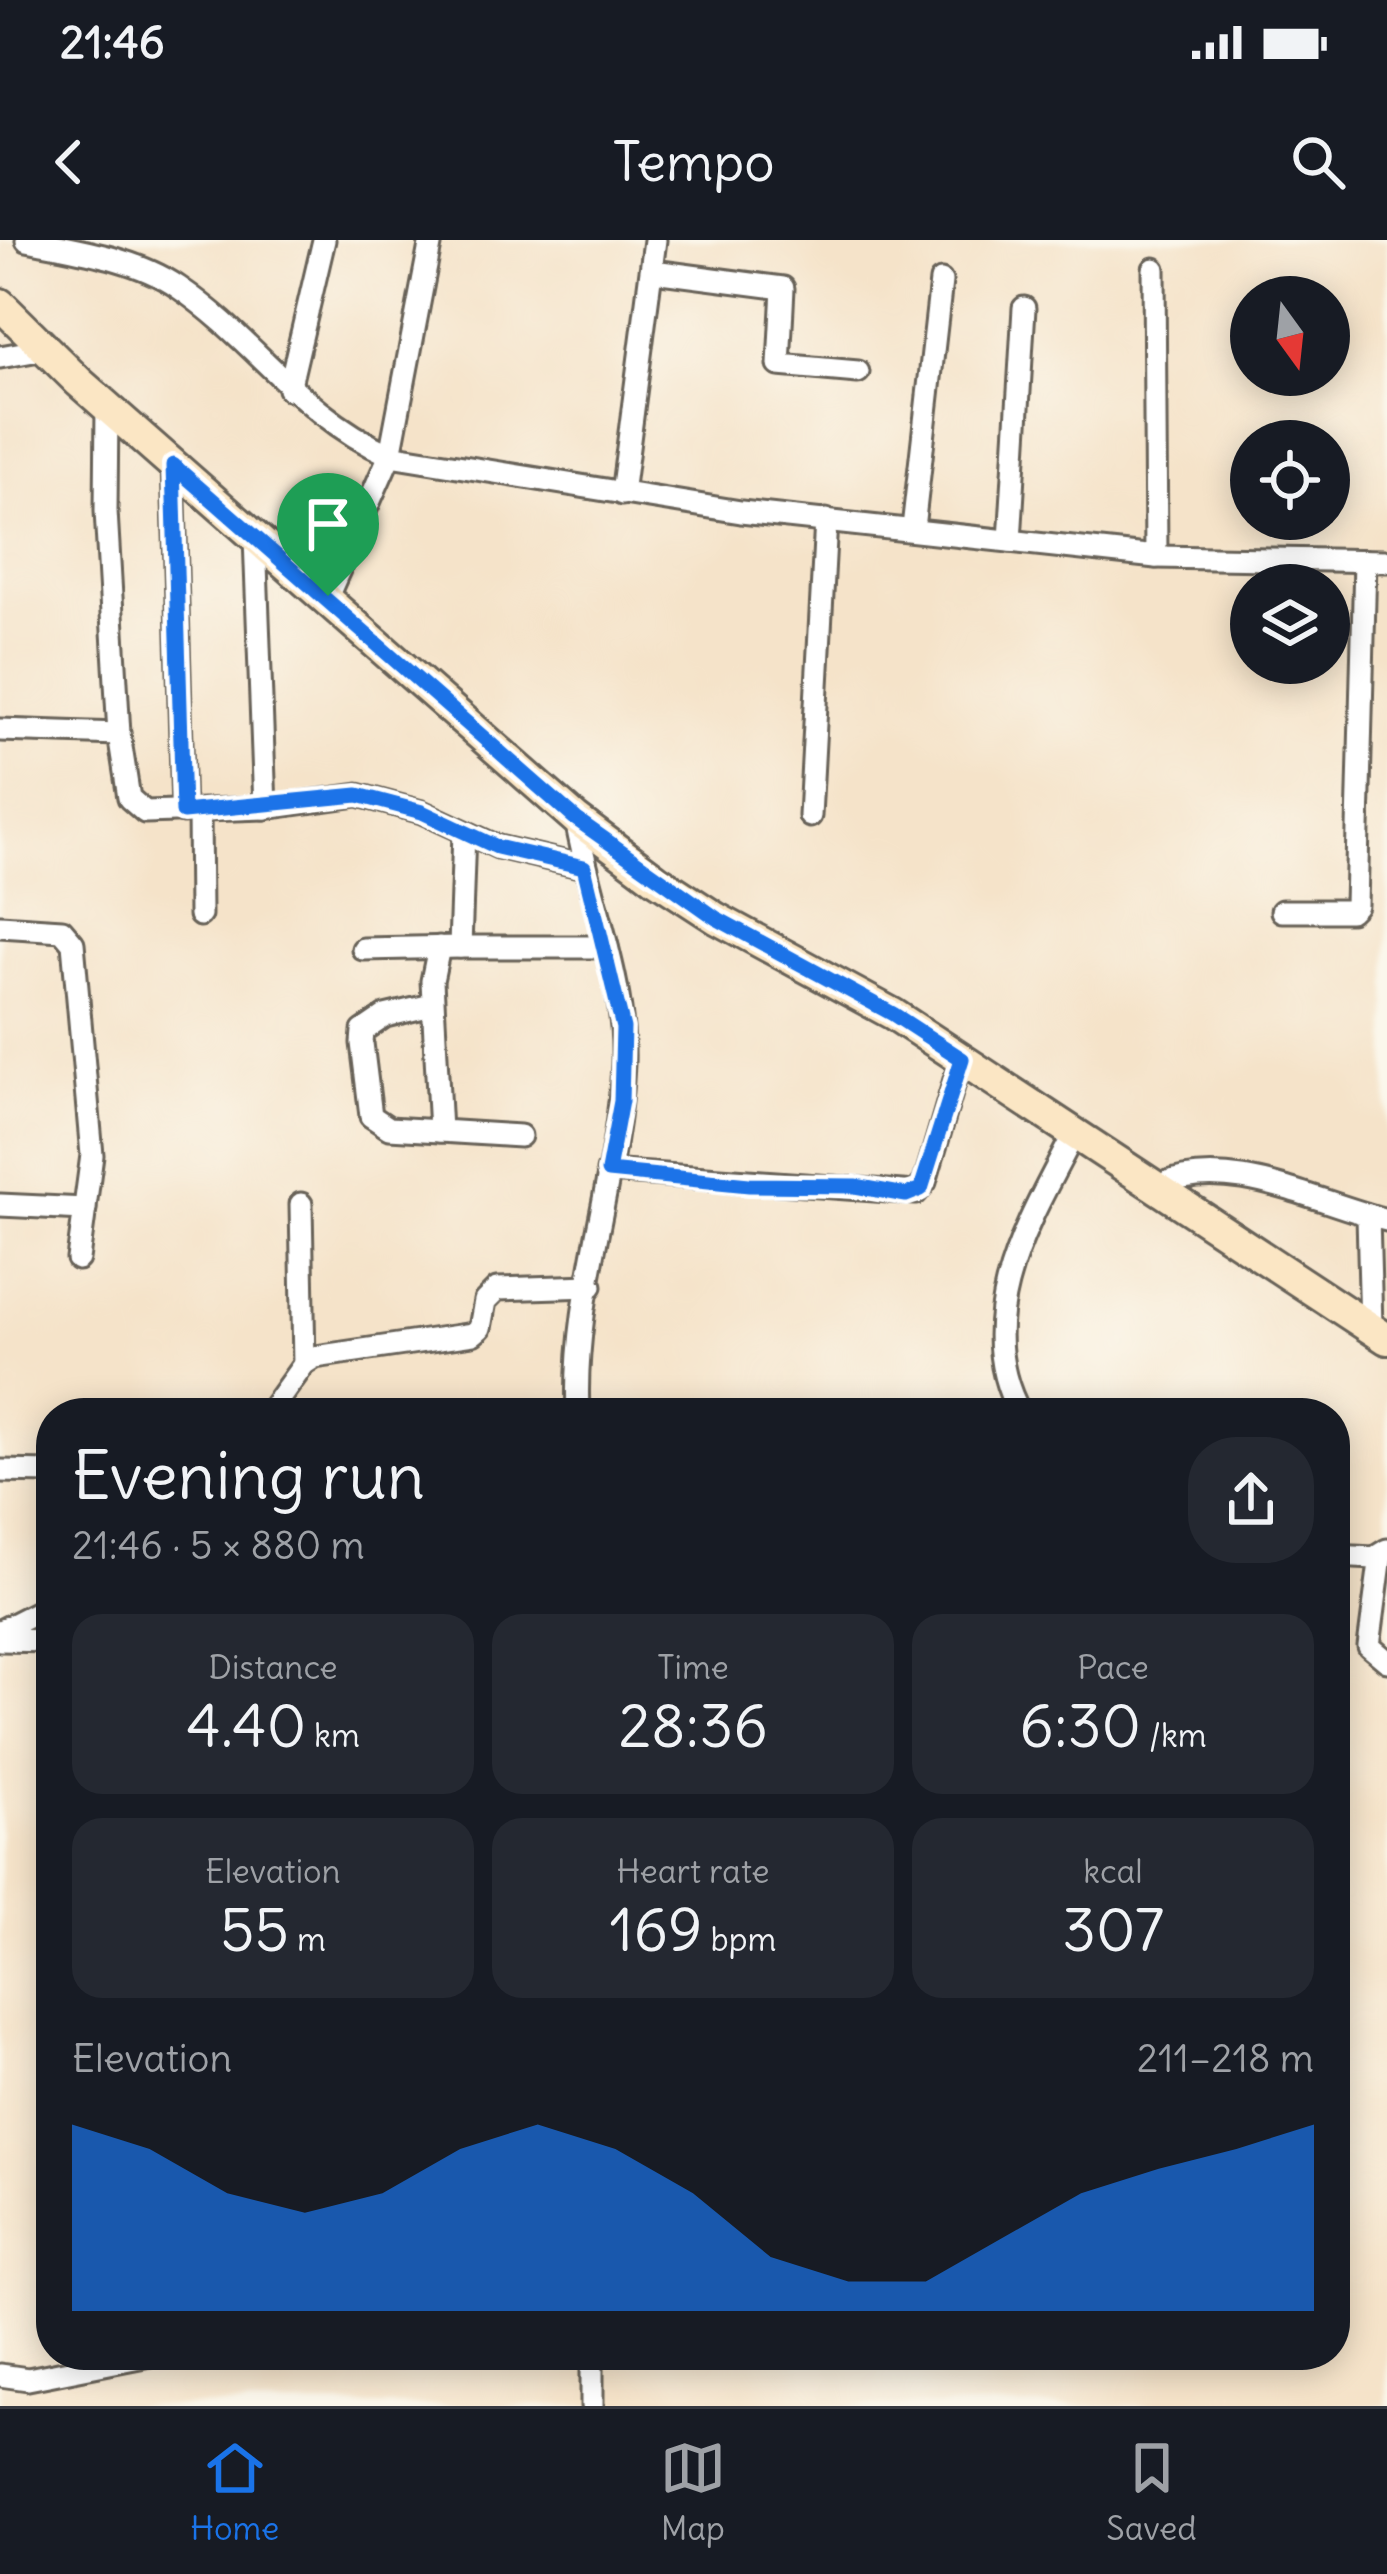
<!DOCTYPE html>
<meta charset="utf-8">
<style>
:root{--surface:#171b24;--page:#242831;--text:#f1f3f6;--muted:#9ea1a6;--line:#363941;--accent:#1a73e8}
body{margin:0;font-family:Delius,sans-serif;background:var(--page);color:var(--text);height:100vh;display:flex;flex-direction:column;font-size:45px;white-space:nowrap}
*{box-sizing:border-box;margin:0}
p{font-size:39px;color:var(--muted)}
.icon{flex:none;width:66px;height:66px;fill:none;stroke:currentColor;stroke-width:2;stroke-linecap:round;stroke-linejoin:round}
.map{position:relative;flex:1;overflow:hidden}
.drawer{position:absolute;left:36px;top:1158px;width:1314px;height:972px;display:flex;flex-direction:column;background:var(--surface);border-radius:48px;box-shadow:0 6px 30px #0003}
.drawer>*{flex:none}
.needle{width:78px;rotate:165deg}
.fabs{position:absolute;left:1230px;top:36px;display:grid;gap:24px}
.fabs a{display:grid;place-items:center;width:120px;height:120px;border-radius:50%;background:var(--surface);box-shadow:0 6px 30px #0003;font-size:60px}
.pin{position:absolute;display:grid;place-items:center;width:102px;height:102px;color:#fff;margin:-123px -51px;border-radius:50% 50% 50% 0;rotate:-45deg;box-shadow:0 0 12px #0007}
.pin .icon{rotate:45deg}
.round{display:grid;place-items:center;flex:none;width:126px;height:126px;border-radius:48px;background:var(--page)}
.head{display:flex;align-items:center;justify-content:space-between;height:204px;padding:0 36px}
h1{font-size:66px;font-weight:600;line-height:90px}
.stats{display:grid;grid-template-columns:repeat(3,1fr);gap:18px;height:204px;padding:12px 36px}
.stats div{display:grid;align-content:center;border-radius:30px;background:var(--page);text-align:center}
.stats b{font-size:60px;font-weight:600}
.stats small{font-size:33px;font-weight:400}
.stats p{font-size:33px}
.chart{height:336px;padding:24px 36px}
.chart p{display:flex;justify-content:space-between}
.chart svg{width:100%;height:216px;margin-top:12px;fill:var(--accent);opacity:.7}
.status{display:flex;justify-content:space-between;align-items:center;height:84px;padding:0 60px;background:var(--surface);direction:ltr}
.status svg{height:33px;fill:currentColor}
header{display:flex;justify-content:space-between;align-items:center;height:156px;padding:0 36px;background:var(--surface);font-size:54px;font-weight:600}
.dock{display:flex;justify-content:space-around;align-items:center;height:168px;border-top:3px solid var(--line);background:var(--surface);font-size:33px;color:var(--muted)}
.dock a{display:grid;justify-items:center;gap:6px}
.dock .active{color:var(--accent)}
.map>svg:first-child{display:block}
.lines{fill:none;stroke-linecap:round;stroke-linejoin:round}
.street-casing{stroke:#686259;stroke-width:27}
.secondary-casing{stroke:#686259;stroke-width:36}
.street{stroke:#fff;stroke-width:21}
.secondary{stroke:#fbe6c4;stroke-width:30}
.route-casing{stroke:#fff;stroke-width:24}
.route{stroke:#1a73e8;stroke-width:15}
</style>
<div class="status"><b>21:46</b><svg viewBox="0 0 49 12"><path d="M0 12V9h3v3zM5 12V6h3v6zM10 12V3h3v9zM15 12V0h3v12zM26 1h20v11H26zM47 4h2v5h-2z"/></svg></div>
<header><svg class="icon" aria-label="back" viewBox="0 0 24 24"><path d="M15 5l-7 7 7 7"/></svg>Tempo<svg class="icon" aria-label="search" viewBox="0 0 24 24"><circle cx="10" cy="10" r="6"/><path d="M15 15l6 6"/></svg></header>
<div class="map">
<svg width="1387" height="2166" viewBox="0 0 1387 2166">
<rect width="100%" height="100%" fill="#fbf7ec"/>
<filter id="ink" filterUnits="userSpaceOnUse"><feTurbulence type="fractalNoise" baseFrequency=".00833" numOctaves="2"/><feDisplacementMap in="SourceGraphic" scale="24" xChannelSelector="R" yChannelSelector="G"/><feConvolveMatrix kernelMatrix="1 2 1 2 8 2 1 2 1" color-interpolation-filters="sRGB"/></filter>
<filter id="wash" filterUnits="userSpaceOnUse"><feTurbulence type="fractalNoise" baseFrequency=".004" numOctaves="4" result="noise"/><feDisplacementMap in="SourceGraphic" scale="48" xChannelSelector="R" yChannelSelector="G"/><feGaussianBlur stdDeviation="2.7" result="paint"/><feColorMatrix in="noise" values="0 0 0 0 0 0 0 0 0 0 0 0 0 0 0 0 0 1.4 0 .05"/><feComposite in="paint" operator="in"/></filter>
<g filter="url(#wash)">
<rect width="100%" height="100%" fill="#f5e3c9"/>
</g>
<g filter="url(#ink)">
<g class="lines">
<!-- street casing -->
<g class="street-casing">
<g id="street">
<path d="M27 0C76 10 136 18 178 47 256 100 299 174 390 215L741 272 1156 317 1387 321"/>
<polyline points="1154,29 1156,317"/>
<polyline points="653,31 783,48 779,125 858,132"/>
<polyline points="0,117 45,109"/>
<polyline points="289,149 324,0"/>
<polyline points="107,167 106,271 119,494"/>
<polyline points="173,225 183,572"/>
<polyline points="622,254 655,0"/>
<polyline points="913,288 941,41"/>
<polyline points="255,297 265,568"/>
<polyline points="1010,301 1024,68"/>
<polyline points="327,357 390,215 431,0"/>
<polyline points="0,490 119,494 129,558 145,572 265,568 358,555 422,572 498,607 584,627"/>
<polyline points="199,572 200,675"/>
<polyline points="810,576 826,280"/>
<path d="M576 579C590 661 626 741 623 824 618 940 572 1056 578 1173"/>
<polyline points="1282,671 1350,671 1356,665 1365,321"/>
<polyline points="0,686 62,690 73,703 92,915 78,1019"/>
<polyline points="439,707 432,741 440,891 520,896"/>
<polyline points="460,707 607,707"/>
<polyline points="363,709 460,707 464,592"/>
<polyline points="432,765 385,776 363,791 362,803 371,876 389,888 440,891"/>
<polyline points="608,931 916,953 925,942 961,819"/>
<path d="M1159 945C1233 915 1316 963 1387 980"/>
<polyline points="301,964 304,1124"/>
<polyline points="0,965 85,969"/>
<polyline points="1368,976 1371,1087"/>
<polyline points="269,1173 304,1124 315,1117 473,1094 480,1088 485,1061 497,1049 591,1046"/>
<path d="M1020 1173C967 1078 1031 978 1075 892"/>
<polyline points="0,1231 51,1232"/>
<polyline points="1381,1315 1369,1406 1387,1421"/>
<polyline points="1335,1316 1374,1318 1387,1310"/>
<polyline points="0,1391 51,1365"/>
<polyline points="0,1400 51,1401"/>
<polyline points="592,2115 592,2166"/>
<polyline points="0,2135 28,2139 150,2115"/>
</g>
</g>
<!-- secondary casing -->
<g class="secondary-casing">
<polyline id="secondary" points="0,64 79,142 576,579 656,639 716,678 893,774 1387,1099"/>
</g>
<!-- street -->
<use href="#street" class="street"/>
<!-- secondary -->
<use href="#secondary" class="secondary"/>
</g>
</g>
<g class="lines" filter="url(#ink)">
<!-- route casing -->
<g class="route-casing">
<polygon id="route" points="173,225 576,579 716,678 893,774 962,819 921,949 906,955 855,946 749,945 608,931 621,861 623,788 584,627 497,607 422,572 358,555 183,572"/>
</g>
<!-- route -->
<use href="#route" class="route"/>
</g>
</svg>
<div class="fabs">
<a><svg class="needle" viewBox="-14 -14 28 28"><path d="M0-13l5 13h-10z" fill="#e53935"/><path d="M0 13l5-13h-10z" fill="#9ea1a6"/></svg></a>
<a><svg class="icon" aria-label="locate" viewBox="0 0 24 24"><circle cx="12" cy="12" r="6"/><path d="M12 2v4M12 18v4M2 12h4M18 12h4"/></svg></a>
<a><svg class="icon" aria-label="layers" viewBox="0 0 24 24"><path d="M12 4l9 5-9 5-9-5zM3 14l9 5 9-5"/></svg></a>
</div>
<div class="pin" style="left:328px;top:356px;background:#1e9e55"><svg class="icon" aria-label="arrive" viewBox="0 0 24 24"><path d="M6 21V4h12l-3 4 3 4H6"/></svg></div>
<section class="drawer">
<div class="head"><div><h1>Evening run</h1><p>21:46 · 5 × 880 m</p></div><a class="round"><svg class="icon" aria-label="share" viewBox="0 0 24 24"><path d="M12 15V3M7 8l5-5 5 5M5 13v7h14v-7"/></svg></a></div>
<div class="stats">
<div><p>Distance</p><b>4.40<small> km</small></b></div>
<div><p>Time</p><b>28:36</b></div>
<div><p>Pace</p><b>6:30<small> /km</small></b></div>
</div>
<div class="stats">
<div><p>Elevation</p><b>55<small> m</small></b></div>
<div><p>Heart rate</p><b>169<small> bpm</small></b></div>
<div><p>kcal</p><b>307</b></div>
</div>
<div class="chart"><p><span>Elevation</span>211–218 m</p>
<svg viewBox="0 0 160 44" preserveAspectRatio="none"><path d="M0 44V6L10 11L20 20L30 24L40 20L50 11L60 6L70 11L80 20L90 33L100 38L110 38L120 29L130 20L140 15L150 11L160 6V44z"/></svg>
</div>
</section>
</div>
<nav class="dock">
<a class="active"><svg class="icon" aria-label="home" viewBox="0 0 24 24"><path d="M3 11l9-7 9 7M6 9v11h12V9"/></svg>Home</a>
<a><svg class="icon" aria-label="map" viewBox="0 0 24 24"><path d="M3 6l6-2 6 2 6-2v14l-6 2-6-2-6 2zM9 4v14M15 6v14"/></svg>Map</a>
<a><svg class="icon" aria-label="saved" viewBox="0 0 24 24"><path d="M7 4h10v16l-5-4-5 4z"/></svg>Saved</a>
</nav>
